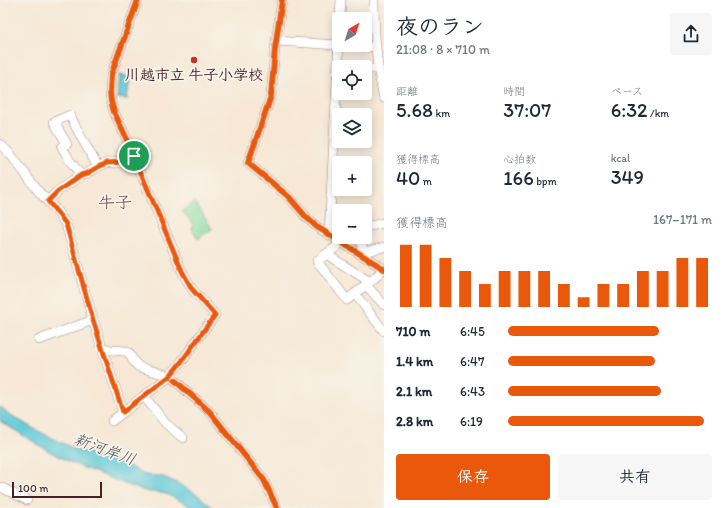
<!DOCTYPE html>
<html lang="ja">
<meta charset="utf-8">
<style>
:root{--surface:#fff;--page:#f6f6f7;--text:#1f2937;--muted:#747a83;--accent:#ea580c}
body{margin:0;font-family:Itim,"Klee One",sans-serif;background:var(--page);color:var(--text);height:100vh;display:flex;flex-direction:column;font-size:15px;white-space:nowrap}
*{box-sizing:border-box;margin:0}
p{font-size:13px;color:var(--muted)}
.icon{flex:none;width:22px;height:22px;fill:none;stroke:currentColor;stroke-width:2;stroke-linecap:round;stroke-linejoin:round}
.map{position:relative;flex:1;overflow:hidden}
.details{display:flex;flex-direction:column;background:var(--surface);width:340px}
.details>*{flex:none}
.needle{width:26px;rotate:39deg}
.controls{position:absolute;left:332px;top:12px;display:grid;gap:8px}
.controls a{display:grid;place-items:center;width:40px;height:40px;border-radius:4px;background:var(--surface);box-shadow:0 2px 10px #0003;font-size:20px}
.scale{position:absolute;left:12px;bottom:10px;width:90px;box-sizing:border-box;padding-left:4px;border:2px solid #4a1f2b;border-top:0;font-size:11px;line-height:14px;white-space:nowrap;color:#4a1f2b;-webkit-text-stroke:3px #f7f3e8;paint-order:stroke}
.pin{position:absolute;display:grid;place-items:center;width:34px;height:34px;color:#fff;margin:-17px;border:2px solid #fff;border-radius:50%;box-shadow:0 1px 4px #0007}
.round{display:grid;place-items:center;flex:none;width:42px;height:42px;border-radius:4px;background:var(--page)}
.overview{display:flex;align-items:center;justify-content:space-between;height:68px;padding:0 12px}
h1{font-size:22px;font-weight:600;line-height:30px}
.figures{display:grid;grid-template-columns:repeat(3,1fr);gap:6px;height:68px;padding:4px 12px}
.figures div{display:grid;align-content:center}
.figures b{font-size:20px;font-weight:600}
.figures small{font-size:11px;font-weight:400}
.figures p{font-size:11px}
.chart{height:112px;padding:8px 12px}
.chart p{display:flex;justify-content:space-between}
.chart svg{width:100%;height:72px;margin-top:4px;stroke:var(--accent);stroke-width:6}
.button{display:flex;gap:8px;margin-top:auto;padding:8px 12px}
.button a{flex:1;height:46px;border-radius:4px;background:var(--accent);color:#fff;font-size:16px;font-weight:600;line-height:46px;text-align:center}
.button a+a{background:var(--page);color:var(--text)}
ul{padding:0 12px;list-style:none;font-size:13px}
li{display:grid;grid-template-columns:64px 48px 1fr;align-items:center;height:30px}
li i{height:10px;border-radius:5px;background:var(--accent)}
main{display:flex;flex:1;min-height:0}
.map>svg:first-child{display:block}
.green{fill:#88dd9f;stroke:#697e65}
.water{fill:#5ec9d9;stroke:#547482}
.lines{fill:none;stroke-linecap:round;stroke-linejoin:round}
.minor-casing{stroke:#a08480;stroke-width:10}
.minor{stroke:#fff;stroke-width:9}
.cycleway-casing{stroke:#f7f3e8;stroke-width:8}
.cycleway{stroke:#e8590c;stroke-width:6}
.route-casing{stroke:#fff;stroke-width:8}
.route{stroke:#ea580c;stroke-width:5}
.poi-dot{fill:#c8321e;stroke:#f7f3e8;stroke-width:1.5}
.labels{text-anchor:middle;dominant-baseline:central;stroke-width:3.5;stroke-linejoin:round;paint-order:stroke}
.poi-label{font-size:15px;font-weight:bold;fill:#4a1f2b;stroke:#f7f3e8}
.water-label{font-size:16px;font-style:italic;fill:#50525f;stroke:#f7f3e8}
.quarter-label{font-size:17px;fill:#794b49;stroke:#f7f3e8}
</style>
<main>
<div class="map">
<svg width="384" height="508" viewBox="0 0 384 508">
<rect width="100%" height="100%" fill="#f7f3e8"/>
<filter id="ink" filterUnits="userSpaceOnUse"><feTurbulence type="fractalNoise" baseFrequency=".025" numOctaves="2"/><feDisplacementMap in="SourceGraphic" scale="8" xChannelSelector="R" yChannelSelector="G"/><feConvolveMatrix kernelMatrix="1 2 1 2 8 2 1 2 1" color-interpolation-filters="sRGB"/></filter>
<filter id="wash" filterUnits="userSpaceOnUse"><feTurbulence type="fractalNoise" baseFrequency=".012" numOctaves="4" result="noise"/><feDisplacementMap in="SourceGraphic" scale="16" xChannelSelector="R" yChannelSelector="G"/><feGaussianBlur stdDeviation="0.9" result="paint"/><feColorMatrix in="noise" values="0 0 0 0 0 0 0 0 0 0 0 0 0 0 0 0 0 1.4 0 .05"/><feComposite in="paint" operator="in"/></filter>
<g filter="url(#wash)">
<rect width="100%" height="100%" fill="#f6e8d5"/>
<!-- green -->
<polygon class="green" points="195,202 212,229 198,239 192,229 193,225 192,222 182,211"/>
<!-- water -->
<g class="water">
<polygon points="119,75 130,77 127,99 117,98"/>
<polygon points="0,406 9,414 34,429 77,450 90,453 96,457 112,460 125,464 145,475 161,476 175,482 198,495 213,508 192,508 185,503 166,494 156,492 149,492 130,486 74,464 45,449 0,421"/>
</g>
</g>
<g filter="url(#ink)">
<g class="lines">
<!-- minor casing -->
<g class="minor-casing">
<g id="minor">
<polyline points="138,0 111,75 110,93 111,101 114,112 124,133 182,271 192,289 215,315 182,361 170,376 210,412 264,480 277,508"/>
<polyline points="282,0 275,49 271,96 248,163 289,197 306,217 317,227 384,269"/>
<path d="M374 0C374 33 376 66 384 98"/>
<polyline points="340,19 341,0"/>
<polyline points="276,41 339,45"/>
<polyline points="342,45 375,47"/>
<polyline points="365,69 378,69"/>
<polyline points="0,144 11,155 39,192 55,209 66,224 93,320 123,412"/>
<polyline points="81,175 70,161 62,147 67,144 54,122 70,115 80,135 98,167"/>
<polyline points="48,201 58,191 81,175 88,173 98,167 107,163 122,162 134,156"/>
<polyline points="365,227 384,223"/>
<polyline points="329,235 339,42"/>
<polyline points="360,237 365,257"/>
<polyline points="340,241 335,248 317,261 347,300 378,275 383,268"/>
<polyline points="364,252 384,247"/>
<polyline points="326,254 370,282"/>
<polyline points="366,285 384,305"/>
<polyline points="355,294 384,331"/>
<polyline points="39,340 93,320"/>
<polyline points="101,347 111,350 125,351 129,353 134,362 139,367 170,376"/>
<polyline points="144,396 165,423 183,438"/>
<polyline points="112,421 170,376"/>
<polyline points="0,487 25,499 27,500"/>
</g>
</g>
<!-- minor -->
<use href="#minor" class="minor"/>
<!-- cycleway casing -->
<g class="cycleway-casing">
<g id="cycleway">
<polyline points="138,0 111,75 110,93 111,101 114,112 124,133 182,271 192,289 215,315 182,361 170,376 210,412 264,480 277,508"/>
<polyline points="282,0 275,49 271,96 248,163 289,197 306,217 317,227 384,269"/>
</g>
</g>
<!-- cycleway -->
<use href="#cycleway" class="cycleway"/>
</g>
</g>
<g class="lines" filter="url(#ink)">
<!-- route casing -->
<g class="route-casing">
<polygon id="route" points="134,156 182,271 192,289 215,315 182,361 170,376 123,412 93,320 66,224 48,201 58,191 81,175 88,173 98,167 107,163 122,162"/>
</g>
<!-- route -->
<use href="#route" class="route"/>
</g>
<!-- markers -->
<circle class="poi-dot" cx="194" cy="60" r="4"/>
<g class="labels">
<!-- poi labels -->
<g class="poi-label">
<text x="194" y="75">川越市立 牛子小学校</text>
</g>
<!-- water labels -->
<g class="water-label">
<text transform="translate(105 449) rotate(20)">新河岸川</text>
</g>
<!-- quarter labels -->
<g class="quarter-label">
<text x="115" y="202">牛子</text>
</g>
</g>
</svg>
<div class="controls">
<a><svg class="needle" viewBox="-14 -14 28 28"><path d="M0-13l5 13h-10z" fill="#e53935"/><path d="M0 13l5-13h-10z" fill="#747a83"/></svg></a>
<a><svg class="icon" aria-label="locate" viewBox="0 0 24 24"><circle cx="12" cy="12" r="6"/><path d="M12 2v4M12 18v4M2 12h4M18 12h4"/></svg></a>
<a><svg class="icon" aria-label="layers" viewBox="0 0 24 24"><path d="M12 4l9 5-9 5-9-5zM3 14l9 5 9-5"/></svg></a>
<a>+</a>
<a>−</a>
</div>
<div class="scale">100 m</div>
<div class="pin" style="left:134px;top:156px;background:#1e9e55"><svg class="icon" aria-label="arrive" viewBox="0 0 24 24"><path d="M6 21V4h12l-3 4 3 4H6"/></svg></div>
</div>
<section class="details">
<div class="overview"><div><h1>夜のラン</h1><p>21:08 · 8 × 710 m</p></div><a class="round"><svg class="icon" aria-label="share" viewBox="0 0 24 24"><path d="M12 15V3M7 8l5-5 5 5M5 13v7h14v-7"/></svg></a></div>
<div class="figures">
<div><p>距離</p><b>5.68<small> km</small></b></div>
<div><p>時間</p><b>37:07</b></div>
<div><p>ペース</p><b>6:32<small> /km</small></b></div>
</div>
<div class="figures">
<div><p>獲得標高</p><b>40<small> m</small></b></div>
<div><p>心拍数</p><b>166<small> bpm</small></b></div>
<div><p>kcal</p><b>349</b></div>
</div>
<div class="chart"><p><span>獲得標高</span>167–171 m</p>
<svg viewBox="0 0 160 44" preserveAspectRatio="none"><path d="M5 44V6M15 44V6M25 44V14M35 44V22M45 44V30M55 44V22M65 44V22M75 44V22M85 44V30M95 44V38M105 44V30M115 44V30M125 44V22M135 44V22M145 44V14M155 44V14"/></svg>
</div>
<ul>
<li><b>710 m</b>6:45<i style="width:74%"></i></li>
<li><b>1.4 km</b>6:47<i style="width:72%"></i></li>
<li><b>2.1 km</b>6:43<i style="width:75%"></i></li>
<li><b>2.8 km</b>6:19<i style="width:96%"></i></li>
</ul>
<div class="button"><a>保存</a><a>共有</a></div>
</section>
</main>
